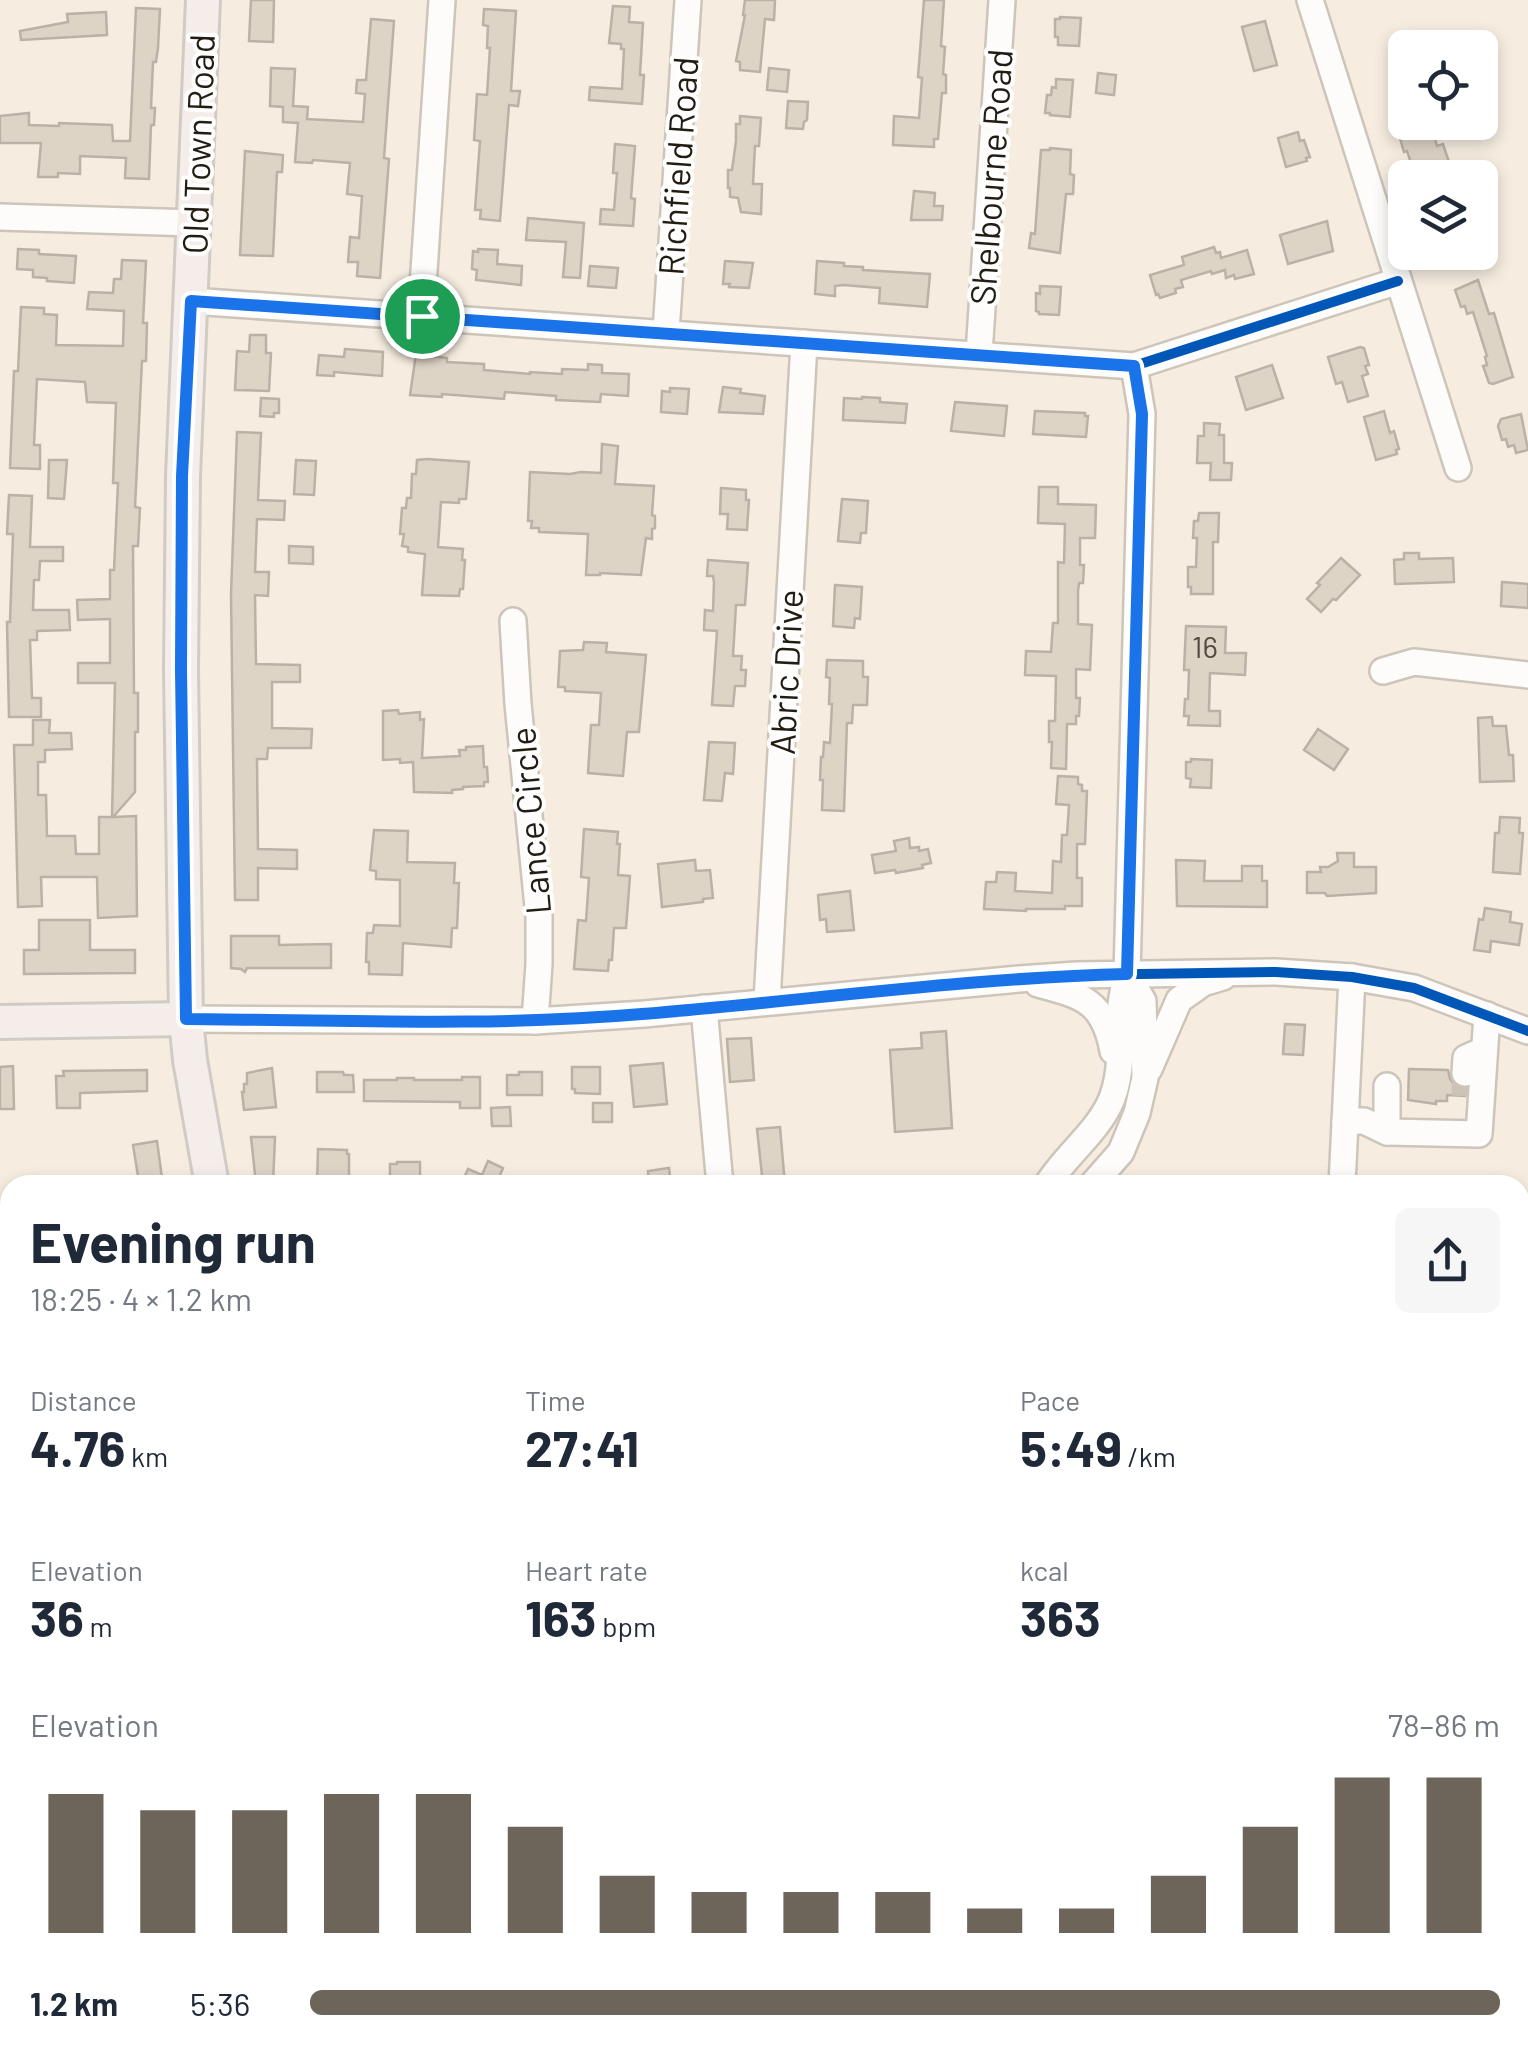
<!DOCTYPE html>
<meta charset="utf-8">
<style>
:root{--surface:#fff;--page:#f6f6f7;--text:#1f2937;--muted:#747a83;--accent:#6d655a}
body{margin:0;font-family:Barlow,sans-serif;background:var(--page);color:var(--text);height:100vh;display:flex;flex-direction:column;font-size:38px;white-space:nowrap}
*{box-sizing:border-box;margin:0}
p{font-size:32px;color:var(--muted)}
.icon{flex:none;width:55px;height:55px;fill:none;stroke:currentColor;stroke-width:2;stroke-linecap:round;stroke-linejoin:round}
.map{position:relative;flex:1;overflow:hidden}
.panel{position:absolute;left:0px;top:1175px;width:1530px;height:885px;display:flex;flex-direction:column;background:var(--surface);border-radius:30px 30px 0 0;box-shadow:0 5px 15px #0003}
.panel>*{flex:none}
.controls{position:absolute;left:1388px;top:30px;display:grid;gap:20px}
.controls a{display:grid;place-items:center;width:110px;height:110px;border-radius:15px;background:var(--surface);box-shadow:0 5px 15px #0003;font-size:50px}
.pin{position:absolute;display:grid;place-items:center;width:85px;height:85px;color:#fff;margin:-42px;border:5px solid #fff;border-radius:50%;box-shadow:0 2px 10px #0007}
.round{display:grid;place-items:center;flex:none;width:105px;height:105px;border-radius:15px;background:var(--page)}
.overview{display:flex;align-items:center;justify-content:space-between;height:170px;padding:0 30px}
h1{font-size:55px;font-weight:700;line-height:75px}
.figures{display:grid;grid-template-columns:repeat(3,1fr);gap:15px;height:170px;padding:10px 30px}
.figures div{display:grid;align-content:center}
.figures b{font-size:50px;font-weight:700}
.figures small{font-size:28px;font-weight:400}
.figures p{font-size:28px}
.chart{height:280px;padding:20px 30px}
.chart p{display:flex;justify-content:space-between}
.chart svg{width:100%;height:180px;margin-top:10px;stroke:var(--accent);stroke-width:6}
ul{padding:0 30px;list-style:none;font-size:32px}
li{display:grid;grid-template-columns:160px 120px 1fr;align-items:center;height:75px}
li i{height:25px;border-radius:12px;background:var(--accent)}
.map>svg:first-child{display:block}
.building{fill:#ddd4c6;stroke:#bab2a7;stroke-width:2.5}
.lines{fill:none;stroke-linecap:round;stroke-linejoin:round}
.minor-tunnel{stroke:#ccc3b7;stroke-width:25;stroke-dasharray:25 12;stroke-linecap:butt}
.minor-casing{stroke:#cdc5ba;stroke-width:30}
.major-casing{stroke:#d0cbc4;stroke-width:38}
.minor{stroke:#fefcfa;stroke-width:25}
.major{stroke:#f5edea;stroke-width:32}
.cycleway-casing{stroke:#fefefe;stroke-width:16}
.cycleway{stroke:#0057b8;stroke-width:10}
.route-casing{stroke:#fff;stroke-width:20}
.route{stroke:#1a73e8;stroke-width:12}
.labels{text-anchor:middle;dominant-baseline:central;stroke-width:8;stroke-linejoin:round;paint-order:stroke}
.number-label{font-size:30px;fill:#524b40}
.street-label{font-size:35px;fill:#231c12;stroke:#fefefe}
</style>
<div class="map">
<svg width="1528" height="2060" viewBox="0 0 1528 2060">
<rect width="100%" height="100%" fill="#f6ede0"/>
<!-- building -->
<g class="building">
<polygon points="251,0 274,0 273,42 249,41"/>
<polygon points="745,0 775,0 774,20 765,19 760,72 740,70 740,62 736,61 745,15 743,15"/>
<polygon points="924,0 944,0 941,46 945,47 943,74 946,75 946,93 942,93 938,139 934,139 934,147 893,145 894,116 919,118 922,78 918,77"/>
<polygon points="613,6 630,7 629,22 643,23 640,75 644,75 642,104 589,100 590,87 622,89 624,49 621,49 621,44 609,43"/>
<polygon points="136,8 160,9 158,48 156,62 153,62 151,108 155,108 154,125 151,125 149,179 125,178 126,158 80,156 80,174 58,173 58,177 38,177 41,143 0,143 0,116 29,113 29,125 59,126 59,123 112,125 113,141 130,141"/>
<polygon points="484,9 516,11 511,91 520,91 518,106 509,105 500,221 480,219 481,210 475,210 480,141 474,140 477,94 487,95 490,48 487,48 488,26 483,25"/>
<polygon points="106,12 107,35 21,40 20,31 68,22 67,14"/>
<polygon points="1060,17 1081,18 1079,46 1058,45 1058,37 1055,37 1055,19 1060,19"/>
<polygon points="371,19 394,21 384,158 389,159 380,278 357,276 358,262 348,262 350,237 359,238 362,196 347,194 350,163 313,160 312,163 295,162 298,123 283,122 283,107 270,106 271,68 295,69 293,106 308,107 307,119 363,122 365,94 356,93 357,80 366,80"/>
<polygon points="1265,21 1277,65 1254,71 1242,27"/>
<polygon points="769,68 789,70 787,92 767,90"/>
<polygon points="1098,73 1116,75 1114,95 1096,93"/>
<polygon points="1056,79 1073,80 1070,117 1050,115 1050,113 1045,113 1047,95 1051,95 1052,87 1056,88"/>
<polygon points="788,101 808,102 807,120 804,122 803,129 786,128"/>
<polygon points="740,116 761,118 759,146 755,146 753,184 762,184 761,214 741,212 738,198 730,197 730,188 728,188 728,170 732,170 736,141 736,124 740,124"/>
<polygon points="1417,122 1421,136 1433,132 1437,146 1443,144 1452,171 1425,178 1422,166 1413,169 1407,151 1404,152 1397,128"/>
<polygon points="1298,132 1300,141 1304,140 1310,157 1306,158 1307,161 1286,167 1278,138"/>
<polygon points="615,144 635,146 631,198 635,199 633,226 600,224 601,209 614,210 617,173 613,173"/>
<polygon points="1050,148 1071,150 1070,174 1074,175 1073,194 1066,194 1060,253 1029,248 1031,233 1035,234 1041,150 1050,150"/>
<polygon points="245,151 283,155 282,172 277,172 273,256 240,255"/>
<polygon points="914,191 935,193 934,206 943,206 942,220 911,220"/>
<polygon points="528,218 584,223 580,278 563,277 566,242 526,240"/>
<polygon points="1327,221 1333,251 1288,264 1280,235"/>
<polygon points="1214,247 1216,253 1220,252 1221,258 1247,250 1254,274 1235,279 1234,275 1226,278 1225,270 1212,274 1211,271 1181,280 1183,287 1175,289 1176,293 1160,298 1158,294 1156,295 1150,275 1184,265 1182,257"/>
<polygon points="18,249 39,250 39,254 76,256 74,283 47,281 47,278 33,277 33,270 17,269"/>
<polygon points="478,249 498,250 497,264 522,266 521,285 476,280 477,270 472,269 473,251 478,252"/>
<polygon points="122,260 146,261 143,323 147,323 146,361 142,361 135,507 140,508 138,546 133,546 134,693 138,693 138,732 135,732 135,792 113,817 136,816 137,916 98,918 97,877 41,877 42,906 18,907 14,745 33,745 33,720 50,720 49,733 71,733 72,749 45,750 45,762 38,762 38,795 46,795 47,836 75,836 76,854 99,854 99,817 112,817 115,683 78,683 78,663 110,663 110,619 78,620 77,600 110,599 110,570 114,570 118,483 113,483 116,403 87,402 85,382 37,379 34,445 40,445 40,469 10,468 14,371 18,371 21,307 44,308 44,314 57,315 56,345 123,346 124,311 87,309 89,292 113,293 114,279 121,279"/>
<polygon points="725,261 753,263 749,288 729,287 730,284 723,284"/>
<polygon points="817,261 844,263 844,266 863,267 863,270 930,274 927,307 879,303 880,288 843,285 835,286 835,296 815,294"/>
<polygon points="590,266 618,268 616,288 588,286"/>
<polygon points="1478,280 1489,314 1494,313 1513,377 1493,384 1489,383 1483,366 1487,365 1485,357 1487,356 1473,312 1467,314 1465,306 1461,307 1455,290"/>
<polygon points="1040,286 1061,287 1059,315 1039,314 1039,312 1036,311 1036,293 1040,294"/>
<polygon points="250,335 266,335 266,353 271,353 269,391 235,390 237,351 249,352"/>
<polygon points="1360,347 1364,348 1369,365 1365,366 1368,374 1362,376 1368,396 1348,402 1342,382 1336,384 1328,357"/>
<polygon points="345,349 383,352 382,376 334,372 334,376 317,375 319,355 344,357"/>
<polygon points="416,354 447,358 447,362 484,364 484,370 530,374 530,372 562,374 562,369 588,370 588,364 602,365 602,373 629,374 628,396 601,394 600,402 556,400 556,396 505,392 504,399 442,394 442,397 410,395"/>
<polygon points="1272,365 1283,398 1246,410 1236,377"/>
<polygon points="723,387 741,389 740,393 765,396 763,414 719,412"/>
<polygon points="670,388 689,389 687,414 661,412 662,391 670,392"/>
<polygon points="862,397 880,398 880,402 907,404 905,423 843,420 844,398 862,399"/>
<polygon points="261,398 279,399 279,413 274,413 274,417 260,416"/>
<polygon points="955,402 1007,406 1004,436 951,431"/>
<polygon points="1035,411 1085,413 1085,416 1088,416 1086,437 1033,434"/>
<polygon points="1384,411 1390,433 1394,431 1399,449 1396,450 1397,454 1376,460 1364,417"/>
<polygon points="1521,414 1528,450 1516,453 1514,445 1508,447 1506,439 1502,440 1498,426 1501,419"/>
<polygon points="1204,423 1220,424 1219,435 1224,435 1224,463 1232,463 1231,480 1210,480 1211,463 1197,463 1198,436 1204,436"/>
<polygon points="237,432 261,433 258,500 285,501 284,520 257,519 255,572 269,572 268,596 255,595 256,664 300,665 300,682 272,682 272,728 312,729 311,748 268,748 267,759 257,759 258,849 297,850 297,869 258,868 258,900 235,900 231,594"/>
<polygon points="602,444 618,446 615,484 654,486 652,515 655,516 655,528 652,529 652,539 646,538 641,575 600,573 600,575 586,575 588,534 539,532 539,528 531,528 532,521 528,521 530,472 570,474 581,472 601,473"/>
<polygon points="427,459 469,462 466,499 459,499 459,503 441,502 438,547 463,549 462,560 465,560 463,589 460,589 459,596 422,595 425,554 408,552 408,547 402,546 404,534 400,534 402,508 406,508 407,498 411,498 412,474 416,474 417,460"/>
<polygon points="49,460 67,460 64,499 48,498"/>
<polygon points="296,460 316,461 314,495 294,494"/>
<polygon points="1039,487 1058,487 1058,504 1096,505 1095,538 1080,538 1080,565 1084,565 1083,583 1079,583 1078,591 1078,624 1092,625 1090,670 1076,669 1076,698 1080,698 1079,716 1076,716 1076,724 1067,724 1066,769 1051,768 1052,742 1049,742 1049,721 1055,721 1056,676 1025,675 1026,651 1051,652 1053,623 1058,623 1058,562 1064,563 1065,524 1038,523"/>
<polygon points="721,488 746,490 746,500 749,500 747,530 727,529 728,514 720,514"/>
<polygon points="9,495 32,496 30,547 63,547 63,561 40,561 39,580 34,580 33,610 69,610 70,630 37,631 37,640 30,640 32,698 41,698 41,717 9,717 7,622 10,622 13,534 7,534"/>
<polygon points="842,499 868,501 866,533 861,533 860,543 838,541"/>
<polygon points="1199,513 1219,513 1218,542 1213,542 1213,594 1191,594 1191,587 1188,587 1188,567 1196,567 1197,538 1193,538 1194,521 1198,521"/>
<polygon points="289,546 313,547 313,564 289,563"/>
<polygon points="1404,553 1419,553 1419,559 1453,558 1454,582 1395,584 1394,560 1404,559"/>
<polygon points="1341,558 1360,575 1336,600 1333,599 1321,612 1307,599 1320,585 1317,583"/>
<polygon points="708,560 748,563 745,605 736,605 733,656 742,656 741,670 746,670 745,686 735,686 733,706 712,705 717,631 704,630 705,610 713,611 714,582 713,576 707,576"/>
<polygon points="1502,582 1528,584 1528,608 1501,606"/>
<polygon points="835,585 862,587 860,619 855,618 854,628 833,626"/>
<polygon points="1186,626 1226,627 1225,653 1246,653 1245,675 1210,673 1209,711 1220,711 1220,726 1188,725 1189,716 1184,716 1185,699 1188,699 1189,670 1184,670"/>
<polygon points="584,642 607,643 606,652 646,655 639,732 627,732 623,776 588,773 591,725 599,725 601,693 565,691 565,687 558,687 560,651 583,650"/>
<polygon points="827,660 863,661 863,677 868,677 867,705 853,705 852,723 847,723 844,811 822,810 823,780 820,780 821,757 823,757 824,742 830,743 832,704 829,704 830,678 826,677"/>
<polygon points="398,710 399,714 420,712 420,720 424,719 422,758 460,756 459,750 466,750 466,747 483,746 484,767 487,767 488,782 484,782 484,786 463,787 463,789 452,790 452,793 414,792 413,762 400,763 400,759 383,760 383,711"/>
<polygon points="1492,717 1493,726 1506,726 1509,755 1513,755 1514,781 1480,782 1478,718"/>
<polygon points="1318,729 1348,749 1334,770 1304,750"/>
<polygon points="709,742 735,743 733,774 725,773 722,801 704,800"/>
<polygon points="1191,759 1212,760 1211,788 1190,787 1191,779 1186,778 1186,762 1191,762"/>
<polygon points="1058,776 1078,777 1078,784 1082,785 1082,791 1087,791 1085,844 1077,844 1077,878 1082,878 1082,906 1065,906 1065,909 1026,909 1026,911 984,909 986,882 996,882 997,872 1016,873 1015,891 1052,893 1053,861 1061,862 1062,835 1067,835 1069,805 1056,804"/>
<polygon points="1500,817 1520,818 1519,833 1523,833 1520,874 1493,872 1495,833 1499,833"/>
<polygon points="584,829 618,832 617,844 620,844 618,875 630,876 626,928 614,928 612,960 609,960 608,971 574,969 578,920 586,921 589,878 581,877"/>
<polygon points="374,830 408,831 407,862 455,863 454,883 459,883 457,928 452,928 451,947 403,943 402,975 369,974 369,962 366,962 367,933 373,933 374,925 400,926 400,880 376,879 376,871 370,870"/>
<polygon points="909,838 910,848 919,847 919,851 928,849 931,863 922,865 923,868 896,873 895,870 875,873 872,855 896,851 894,841"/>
<polygon points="1337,853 1354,853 1354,867 1376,867 1376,893 1327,896 1325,893 1307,893 1307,872 1321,872 1320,867 1328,867 1338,861"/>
<polygon points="695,860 696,871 710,870 713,898 703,899 703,902 662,907 658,864"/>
<polygon points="1176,860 1205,861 1204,881 1242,881 1242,866 1262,866 1262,881 1267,881 1267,907 1177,906"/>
<polygon points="850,891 854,930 827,932 826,919 820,920 818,895"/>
<polygon points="1485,908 1511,912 1510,922 1522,924 1519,945 1491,941 1490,952 1474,950 1479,919 1483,920"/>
<polygon points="39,920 90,920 90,950 135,950 135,973 24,974 24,950 39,950"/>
<polygon points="231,936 279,936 279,945 331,944 331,968 247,968 245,972 241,969 231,968"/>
<polygon points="1285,1024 1305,1025 1303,1055 1283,1054"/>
<polygon points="946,1031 952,1128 895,1132 890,1050 922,1048 921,1033"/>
<polygon points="751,1038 754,1080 730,1082 727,1039"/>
<polygon points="663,1063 667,1104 634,1107 630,1066"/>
<polygon points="13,1066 14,1109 0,1109 0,1067"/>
<polygon points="572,1067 600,1067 600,1094 575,1093 575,1089 572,1089"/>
<polygon points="272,1068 276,1107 244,1110 242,1092 244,1092 244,1084 247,1084 247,1073"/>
<polygon points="1409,1069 1448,1070 1450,1079 1455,1086 1466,1089 1465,1096 1447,1095 1447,1101 1436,1101 1436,1104 1408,1100"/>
<polygon points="147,1070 147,1091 80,1093 80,1108 57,1108 56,1076 64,1076 63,1071"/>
<polygon points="317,1072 343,1072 344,1075 353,1075 354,1092 317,1092"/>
<polygon points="519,1072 542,1072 542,1095 507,1095 507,1075 519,1075"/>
<polygon points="462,1077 480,1077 480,1108 460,1108 460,1102 364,1101 364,1080 397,1080 397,1078 414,1078 414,1080 462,1080"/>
<rect x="593" y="1103" width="19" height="19"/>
<polygon points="510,1107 511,1126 492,1126 491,1108"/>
<polygon points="780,1127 785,1185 763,1185 757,1129"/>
<polygon points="251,1137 275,1137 273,1184 256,1184"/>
<polygon points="157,1141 162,1178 139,1182 133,1145"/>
<polygon points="318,1149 347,1150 347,1154 349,1154 349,1185 317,1185"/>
<polygon points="488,1161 503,1168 497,1182 504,1185 461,1185 468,1169 482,1175"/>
<polygon points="397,1162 420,1162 420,1184 390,1185 390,1164 397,1164"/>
<polygon points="669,1168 671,1185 649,1185 648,1171"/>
</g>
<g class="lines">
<!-- minor-tunnel -->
<polyline class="minor-tunnel" points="1464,1096 1465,1073"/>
<!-- minor casing -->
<g class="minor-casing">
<g id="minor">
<polyline points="1310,0 1458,468"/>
<polyline points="0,217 194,223"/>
<polyline points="191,301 1134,366 1398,281"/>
<polyline points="421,316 442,0"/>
<polyline points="666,332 688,0"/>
<polyline points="979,354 1002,0"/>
<polyline points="513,621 518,704 539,917 539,964 535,1021"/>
<polyline points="1383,671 1414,662 1528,675"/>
<path d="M1038 984C1083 996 1104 1001 1113 1051"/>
<polyline points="767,1001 804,343"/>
<polyline points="704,1008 720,1185"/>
<polyline points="186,1019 535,1021 644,1014 1019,979 1076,975 1276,972 1352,977 1414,988 1528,1031"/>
<polyline points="1149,1069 1179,1000 1203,983 1223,977"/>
<polyline points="1465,1073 1466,1058 1484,1050"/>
<polyline points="1345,1121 1364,1121 1387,1132 1479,1134 1487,1015"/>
<polyline points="1387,1132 1387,1086"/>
<path d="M1047 1185C1065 1156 1094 1135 1109 1105 1124 1075 1119 1037 1121 1005 1122 994 1125 984 1127 974L1142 414 1134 366"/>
<polyline points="1092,1185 1121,1152 1137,1113 1145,1078 1143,1001 1127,974"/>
<polyline points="1342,1185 1352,977"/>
<polyline points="0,1751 3,1751"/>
<polyline points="1520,1806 1528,1806"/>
<polyline points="0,1941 10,1939"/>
<polyline points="495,2050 496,2060"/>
<polyline points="763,2050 765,2060"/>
<polyline points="1119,2050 1124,2060"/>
<polyline points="1340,2050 1341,2060"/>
</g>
</g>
<!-- major casing -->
<g class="major-casing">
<g id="major">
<polyline points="203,0 183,476 181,670 186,1019 190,1060 212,1185"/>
<polyline points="0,1022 186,1019"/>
<polyline points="161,2060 162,2050"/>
</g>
</g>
<!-- minor -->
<use href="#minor" class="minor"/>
<!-- major -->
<use href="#major" class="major"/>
<!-- cycleway casing -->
<g class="cycleway-casing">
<g id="cycleway">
<polyline points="191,301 1134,366 1398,281"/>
<polyline points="186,1019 535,1021 644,1014 1019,979 1076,975 1276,972 1352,977 1414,988 1528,1031"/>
</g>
</g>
<!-- cycleway -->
<use href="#cycleway" class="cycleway"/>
</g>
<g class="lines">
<!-- route casing -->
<g class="route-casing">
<path id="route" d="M191 301 1134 366 1142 414 1127 974C964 978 804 1001 642 1014 490 1027 338 1020 186 1019L181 670 182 476Z"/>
</g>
<!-- route -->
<use href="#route" class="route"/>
</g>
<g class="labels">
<!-- number labels -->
<g class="number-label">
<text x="1205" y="646">16</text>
</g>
<!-- street labels -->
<g class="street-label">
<text transform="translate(197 144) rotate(-88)">Old Town Road</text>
<text transform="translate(677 166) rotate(-86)">Richfield Road</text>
<text transform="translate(990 177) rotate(-86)">Shelbourne Road</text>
<text transform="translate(785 672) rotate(-87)">Abric Drive</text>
<text transform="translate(529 821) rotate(-95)">Lance Circle</text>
</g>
</g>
</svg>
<div class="controls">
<a><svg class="icon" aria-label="locate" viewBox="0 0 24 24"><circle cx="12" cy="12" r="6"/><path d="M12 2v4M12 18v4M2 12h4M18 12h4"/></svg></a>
<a><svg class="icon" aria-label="layers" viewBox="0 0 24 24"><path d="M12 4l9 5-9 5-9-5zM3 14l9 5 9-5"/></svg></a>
</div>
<div class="pin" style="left:422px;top:316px;background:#1e9e55"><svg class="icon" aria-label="arrive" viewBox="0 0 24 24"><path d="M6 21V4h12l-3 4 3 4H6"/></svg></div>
<section class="panel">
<div class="overview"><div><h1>Evening run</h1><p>18:25 · 4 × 1.2 km</p></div><a class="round"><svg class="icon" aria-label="share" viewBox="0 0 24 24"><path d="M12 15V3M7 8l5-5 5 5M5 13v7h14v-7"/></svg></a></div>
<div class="figures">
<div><p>Distance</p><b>4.76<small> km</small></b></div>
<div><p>Time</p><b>27:41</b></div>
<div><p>Pace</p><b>5:49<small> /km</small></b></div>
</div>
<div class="figures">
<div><p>Elevation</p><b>36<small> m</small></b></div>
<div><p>Heart rate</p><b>163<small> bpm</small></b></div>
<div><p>kcal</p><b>363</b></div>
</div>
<div class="chart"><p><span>Elevation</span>78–86 m</p>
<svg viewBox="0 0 160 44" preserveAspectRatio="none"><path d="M5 44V10M15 44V14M25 44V14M35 44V10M45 44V10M55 44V18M65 44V30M75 44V34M85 44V34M95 44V34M105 44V38M115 44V38M125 44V30M135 44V18M145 44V6M155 44V6"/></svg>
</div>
<ul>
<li><b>1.2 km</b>5:36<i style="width:100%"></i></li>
</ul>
</section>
</div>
